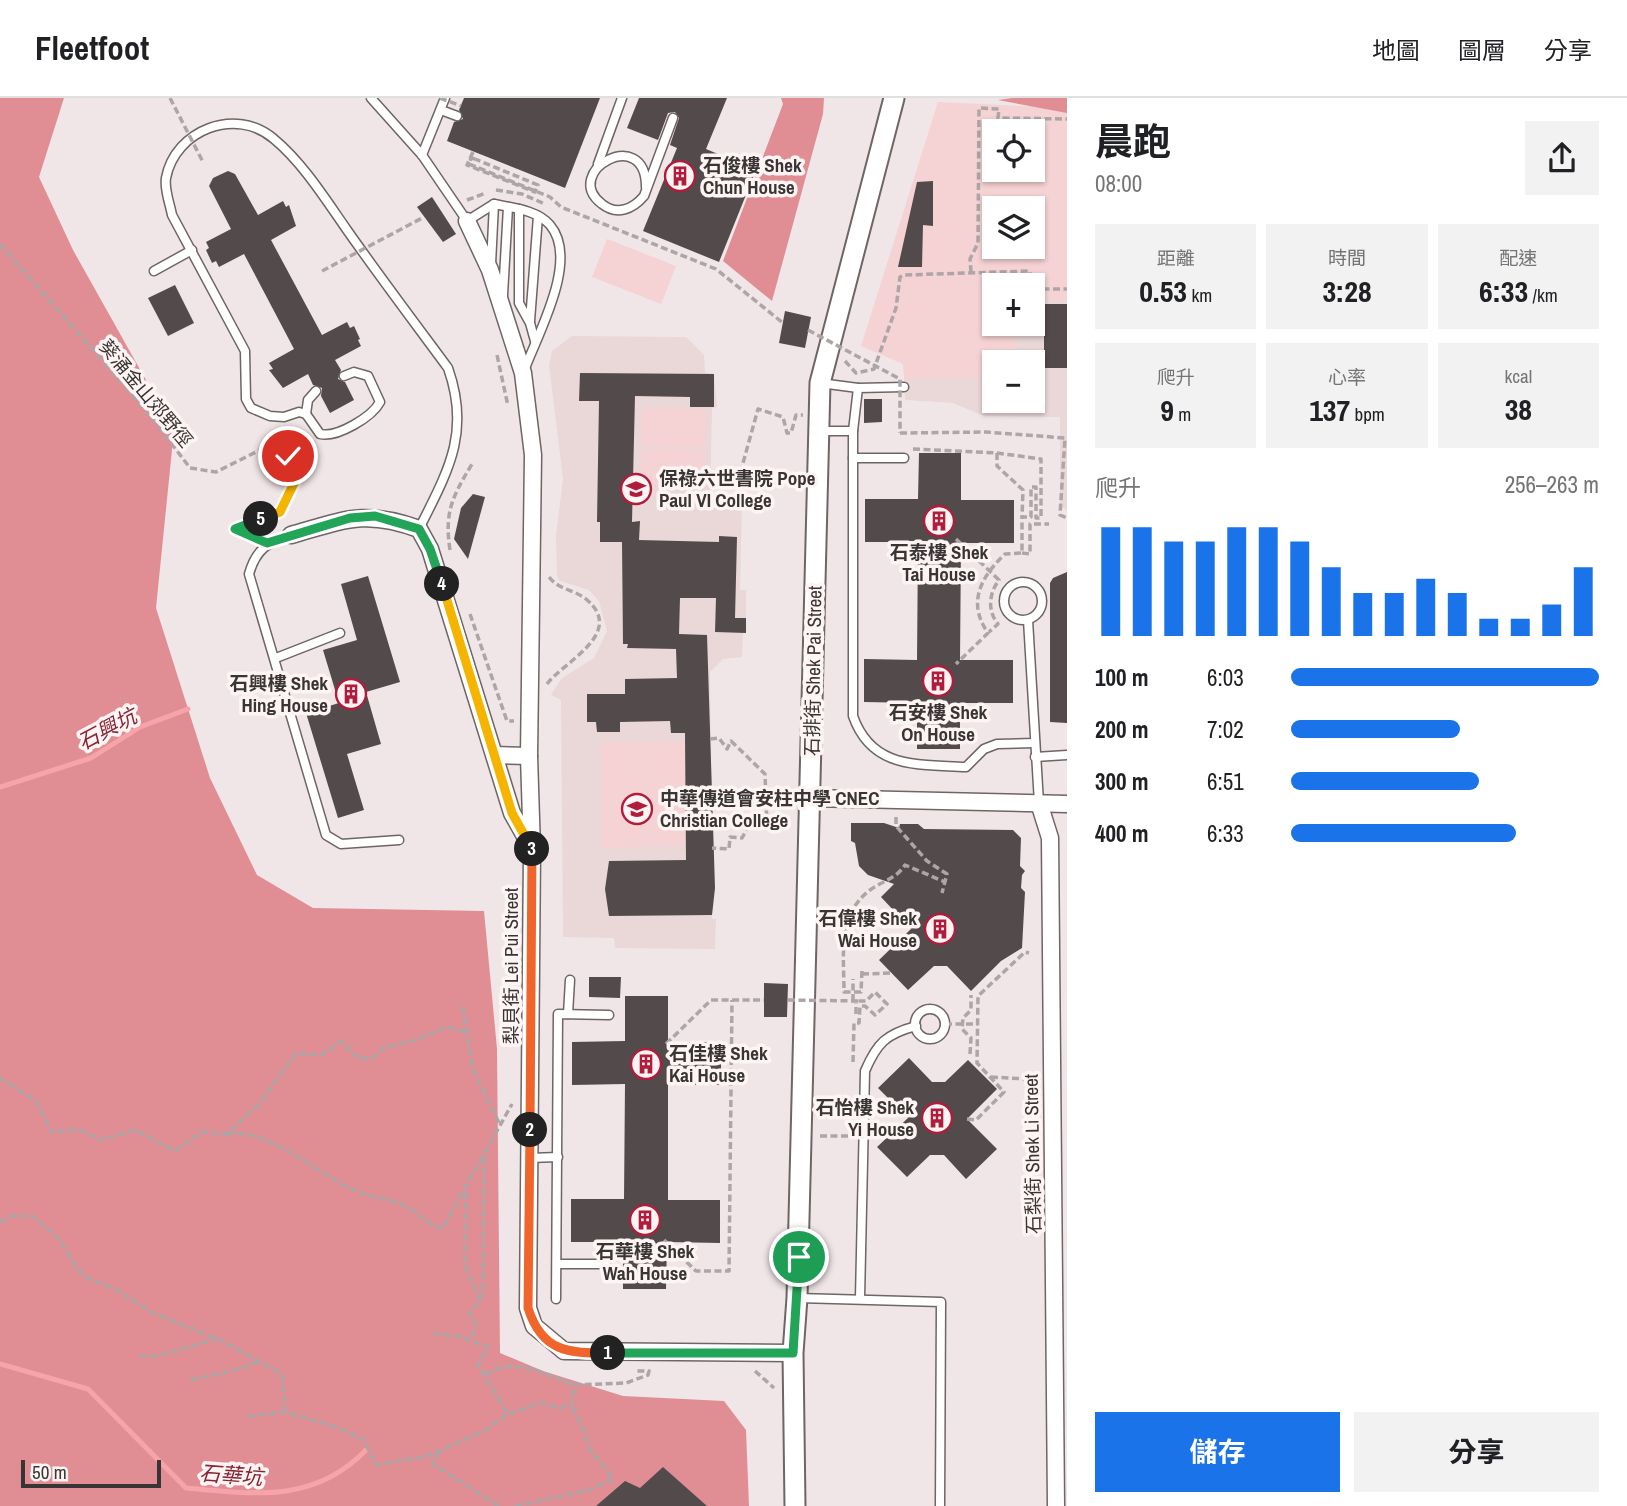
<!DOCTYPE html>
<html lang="zh-TW">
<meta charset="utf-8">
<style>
:root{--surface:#fff;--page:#f2f2f2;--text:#202124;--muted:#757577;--line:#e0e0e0;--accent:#1a73e8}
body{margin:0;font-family:"Archivo Narrow","Noto Sans TC",sans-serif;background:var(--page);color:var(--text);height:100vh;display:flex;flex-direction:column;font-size:26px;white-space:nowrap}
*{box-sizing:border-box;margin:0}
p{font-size:23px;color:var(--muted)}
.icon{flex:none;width:38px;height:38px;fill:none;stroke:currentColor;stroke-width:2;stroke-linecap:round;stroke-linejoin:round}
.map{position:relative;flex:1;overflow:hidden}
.details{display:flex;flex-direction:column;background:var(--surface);width:560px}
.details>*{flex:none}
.tools{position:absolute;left:982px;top:21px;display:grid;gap:14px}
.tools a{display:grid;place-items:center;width:63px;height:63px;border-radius:0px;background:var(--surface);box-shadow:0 2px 5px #0004;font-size:35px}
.scale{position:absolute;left:21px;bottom:18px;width:140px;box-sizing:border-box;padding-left:7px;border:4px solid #393535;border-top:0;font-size:19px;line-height:24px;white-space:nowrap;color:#393535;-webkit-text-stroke:5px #fef4f4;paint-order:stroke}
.pin{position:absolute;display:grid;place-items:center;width:60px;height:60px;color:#fff;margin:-30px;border:4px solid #fff;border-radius:50%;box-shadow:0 2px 7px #0007}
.km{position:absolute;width:35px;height:35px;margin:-18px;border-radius:50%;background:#222;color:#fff;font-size:19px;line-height:35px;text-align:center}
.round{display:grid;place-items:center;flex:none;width:74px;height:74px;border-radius:0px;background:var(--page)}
.summary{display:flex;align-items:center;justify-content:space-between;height:119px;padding:0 28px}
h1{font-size:38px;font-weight:700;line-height:52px}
.figures{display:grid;grid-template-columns:repeat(3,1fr);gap:10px;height:119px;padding:7px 28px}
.figures div{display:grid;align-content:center;border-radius:0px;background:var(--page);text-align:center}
.figures b{font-size:30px;font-weight:700}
.figures small{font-size:19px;font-weight:400}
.figures p{font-size:19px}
.chart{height:196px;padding:14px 28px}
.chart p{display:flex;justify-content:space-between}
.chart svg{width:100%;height:126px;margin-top:7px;stroke:var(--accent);stroke-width:6}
.cta{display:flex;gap:14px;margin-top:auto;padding:14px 28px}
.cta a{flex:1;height:80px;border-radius:0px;background:var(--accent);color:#fff;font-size:28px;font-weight:700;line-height:80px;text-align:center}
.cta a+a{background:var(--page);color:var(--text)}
ul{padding:0 28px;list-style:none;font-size:23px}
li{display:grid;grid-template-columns:112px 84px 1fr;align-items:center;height:52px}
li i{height:18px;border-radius:9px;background:var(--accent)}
header{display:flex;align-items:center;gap:42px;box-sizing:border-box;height:98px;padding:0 35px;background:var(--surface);border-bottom:2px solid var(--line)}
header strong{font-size:33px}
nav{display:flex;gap:38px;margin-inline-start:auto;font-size:24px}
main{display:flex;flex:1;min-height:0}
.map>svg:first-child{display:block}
.built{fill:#ead7d8}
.green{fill:#f5d2d3;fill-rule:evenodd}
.forest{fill:#e08e93}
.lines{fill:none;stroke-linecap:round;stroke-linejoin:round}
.stream{stroke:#f7a4a8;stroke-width:5}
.building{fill:#534b4b}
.service-casing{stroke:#6e6565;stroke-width:11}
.minor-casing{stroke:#6e6565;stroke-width:19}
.tertiary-casing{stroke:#6e6565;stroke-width:23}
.path{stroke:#aea5a6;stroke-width:3.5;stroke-dasharray:7 3.5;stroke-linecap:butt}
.service{stroke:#fff;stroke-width:8}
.minor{stroke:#fff;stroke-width:16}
.tertiary{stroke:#fff;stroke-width:19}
.path-bridge{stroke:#aea5a6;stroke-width:3.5;stroke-dasharray:7 3.5;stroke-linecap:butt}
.split-1-casing{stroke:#fff;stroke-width:14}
.split-2-casing{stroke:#fff;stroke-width:14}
.split-3-casing{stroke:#fff;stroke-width:14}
.split-4-casing{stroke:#fff;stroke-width:14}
.split-5-casing{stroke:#fff;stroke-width:14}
.split-6-casing{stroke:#fff;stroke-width:14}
.split-1{stroke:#22a559;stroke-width:9}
.split-2{stroke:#f0652b;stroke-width:9}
.split-3{stroke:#f0652b;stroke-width:9}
.split-4{stroke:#f5b400;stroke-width:9}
.split-5{stroke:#22a559;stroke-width:9}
.split-6{stroke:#f5b400;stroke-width:9}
.labels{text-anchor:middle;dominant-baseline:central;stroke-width:7;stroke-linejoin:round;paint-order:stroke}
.poi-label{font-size:19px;font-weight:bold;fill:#393535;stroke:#fef4f4;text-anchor:start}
.street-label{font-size:19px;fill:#393535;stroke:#fef4f4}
.water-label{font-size:21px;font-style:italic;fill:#862635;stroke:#fef4f4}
</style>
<header>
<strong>Fleetfoot</strong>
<nav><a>地圖</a><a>圖層</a><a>分享</a></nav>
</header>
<main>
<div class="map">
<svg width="1067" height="1408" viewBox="0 0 1067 1408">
<rect width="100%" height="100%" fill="#f1e6e7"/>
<!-- built -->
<g class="built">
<polygon points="1033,202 1067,202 1067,412 1060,408 1060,319 984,318 953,305 905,302 904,280 994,280 994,303 1032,303 1032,264 1015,264 1015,226 1032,226"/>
<polygon points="572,238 686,239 704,257 705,275 714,276 717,309 712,310 710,405 742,406 740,492 746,492 746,535 743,535 742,559 723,561 710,574 712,750 715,790 712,817 712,821 716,821 715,851 615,850 614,840 563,839 561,602 551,597 562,580 594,560 607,533 599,503 589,492 560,483 557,478 556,437 563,381 549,267 552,253"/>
</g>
<!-- green -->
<g class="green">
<path d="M938 4 1067 10V202H1033L1032 187H994V226H1015V264H994V280H904L903 266 861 248ZM994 33H1032V72H994ZM994 110H1032V149H994Z"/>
<polygon points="607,141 676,168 661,206 592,179"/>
<polygon points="642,310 706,311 705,349 641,348"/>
<polygon points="641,351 705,352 704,389 640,388"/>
<polygon points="685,643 686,746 602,751 601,644"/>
</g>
<!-- forest -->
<g class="forest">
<polygon points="0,0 64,0 39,79 73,152 174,332 156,510 210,680 257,777 313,810 484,813 497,951 500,1255 543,1273 623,1298 724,1303 746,1332 749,1408 0,1408"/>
<polygon points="781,0 824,0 823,16 772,203 723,163 783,6"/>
<polygon points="1012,0 1067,0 1067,15 998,2"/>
</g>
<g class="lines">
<!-- stream -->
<g class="stream">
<polyline points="0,689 91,660 140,629 188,611"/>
<path d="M0 1266 88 1291 186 1390C253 1396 314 1406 366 1352"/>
</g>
</g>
<!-- building -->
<g class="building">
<polygon points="464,0 600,0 565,90 447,43 454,24 463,21 459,12"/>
<polygon points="639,0 727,0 706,51 756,72 719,164 643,133 677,50 670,47 679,20 675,14 668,15 658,42 627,30"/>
<polygon points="228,73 235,76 258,117 283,103 286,109 289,107 296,128 271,142 322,237 347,224 350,230 354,228 360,241 358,242 361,248 335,262 341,272 338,281 345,284 354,302 330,315 321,298 322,290 313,287 308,276 283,290 269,272 273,271 269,265 294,251 244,156 219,169 216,163 212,165 206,152 209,150 206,144 231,131 209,88 213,80"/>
<polygon points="933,83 933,128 923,127 922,169 898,169 917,84"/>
<polygon points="432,99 456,136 443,144 417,109"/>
<polygon points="175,187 194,225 168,238 148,200"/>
<polygon points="1032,206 1067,206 1067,270 1044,270 1044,232 1032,232"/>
<polygon points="785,213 811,219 805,250 779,245"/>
<polygon points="580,275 714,276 714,309 690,309 690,299 635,298 632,424 640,423 639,442 719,444 719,438 737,439 735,520 746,520 746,535 715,534 716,500 680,500 679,536 707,537 715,790 712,817 609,818 605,791 609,763 686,762 685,635 671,635 670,623 620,624 620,634 597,634 596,624 587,624 587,596 625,596 625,581 677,580 676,551 627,550 628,546 623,546 622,444 600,444 600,424 597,424 599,303 579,303"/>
<polygon points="864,301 882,301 882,324 864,325"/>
<polygon points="919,355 961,355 961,402 1014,402 1014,445 961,445 960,562 1013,562 1013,605 960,605 960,651 917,651 917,605 864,604 864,561 917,562 918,444 865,444 865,401 918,401"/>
<polygon points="473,396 485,399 468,461 454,441 461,410"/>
<polygon points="1067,474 1067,625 1050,624 1050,485 1053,480"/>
<polygon points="368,478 400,584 366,594 381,646 347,656 364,712 338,720 306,615 339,605 323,552 357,542 341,486"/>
<polygon points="851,725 884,725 899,730 900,726 918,726 924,731 1013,732 1021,740 1020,768 1025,773 1022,777 1021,790 1025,794 1022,850 1001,863 971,893 947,868 934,868 908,892 879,862 911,831 881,799 894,786 868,777 859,768 855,745 851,743"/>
<polygon points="589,879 621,879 620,900 589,899"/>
<polygon points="764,885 788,886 787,919 764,919"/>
<polygon points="625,898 668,898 668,944 721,944 721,987 668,987 668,1102 720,1102 720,1145 667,1144 666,1191 623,1191 623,1144 571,1144 571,1101 624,1101 625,986 572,987 572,944 625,943"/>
<polygon points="909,960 932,984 945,984 968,962 997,991 967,1021 997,1051 966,1081 944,1057 930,1057 907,1079 877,1049 908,1020 878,990"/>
<polygon points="663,1369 707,1408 596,1408 625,1383 640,1390"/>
</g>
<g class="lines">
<!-- service casing -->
<g class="service-casing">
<g id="service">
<path d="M371 0 422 57 467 123 494 106C513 110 537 112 550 127 580 162 537 237 524 273"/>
<polyline points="441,12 457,18"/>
<polyline points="422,57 445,0"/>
<polyline points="598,66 622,0"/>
<path d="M646 89C646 26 560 74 602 106 617 118 633 111 644 98L673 20"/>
<polyline points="519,111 519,205 530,225 535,243"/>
<polyline points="491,166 494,106"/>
<polyline points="154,173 192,152"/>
<polyline points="503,197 508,109"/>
<polyline points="530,223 538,118"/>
<path d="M344 278 354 274 368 278 380 304C372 319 337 340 320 336L306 316 299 314 284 319 270 318 251 310 246 301 245 253 172 117C170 106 164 91 166 80 175 32 236 8 274 41 303 65 326 102 347 132 380 179 414 224 448 270 471 335 448 373 419 431"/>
<polyline points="820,285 858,290"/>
<path d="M904 289 858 290 853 333V618C872 672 919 666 966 669L984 651 997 646 1035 645"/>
<polyline points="306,316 308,302 316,293"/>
<polyline points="818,333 853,333"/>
<polyline points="853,360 904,360"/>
<path d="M291 437C268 444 256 451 249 476L326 737 341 746 399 742"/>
<circle cx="1023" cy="503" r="19"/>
<polyline points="1028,522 1039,705"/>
<polyline points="276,560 340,535"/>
<polyline points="1035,659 1067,657"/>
<circle cx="930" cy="926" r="15"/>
<polyline points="568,916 570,882"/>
<polyline points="530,1060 558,1059"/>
<polyline points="557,1166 606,1166"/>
<polyline points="798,1200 941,1204 940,1408"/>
<path d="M860 1200 865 973C877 945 886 936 916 928"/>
<polyline points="556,1201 558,916 609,917"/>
</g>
</g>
<!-- minor casing -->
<g class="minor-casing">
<g id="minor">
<polyline points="467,123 490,172 523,275 533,357 529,658 532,752 528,1210 534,1228 564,1253 793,1255"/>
<path d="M291 437C344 422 365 411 419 431L430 451 512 715 530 747"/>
<polyline points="495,657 529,658"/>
<polyline points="810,700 1067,706"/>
<polyline points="1039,705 1050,740 1056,1408"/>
</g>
</g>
<!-- tertiary casing -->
<g class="tertiary-casing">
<polyline id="tertiary" points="795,1408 793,1255 797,1200 820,285 894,0"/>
</g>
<!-- path -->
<g class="path">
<polyline points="475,61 471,60 469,66 550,99 561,109 716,171 783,225"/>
<polyline points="496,92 522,96 545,106"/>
<polyline points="467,102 486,95"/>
<polyline points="0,146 150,317 190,370 216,374 262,351 288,358 296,381 280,413 235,431 256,440"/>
<polyline points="971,174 970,161 978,145 979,10 999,11 998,20 1067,21"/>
<polyline points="1032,191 1067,191"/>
<polyline points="497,257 508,308"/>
<polyline points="845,263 856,275 874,271 896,210 900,179 904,177 1030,173 1030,187"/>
<polyline points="900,335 986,334 1065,340 1060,417 1067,420"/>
<path d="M913 351 997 355 1041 361V420H1036V389H1031V419H1022V455L1005 456C982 478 966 504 988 535L956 566"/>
<polyline points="997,355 997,368 1023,392 1022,419"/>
<polyline points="711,402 720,402 721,384 738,383 758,311 783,319 787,335 791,335 796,317 803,317"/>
<path d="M956 441 999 482C989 495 987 513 998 526L989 534"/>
<path d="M450 452C444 413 453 398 472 366"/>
<polyline points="1022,455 1030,456 1030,426 1049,426"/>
<polyline points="470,516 507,623 514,623"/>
<path d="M547 586C563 564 627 535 586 501 573 491 559 492 549 479"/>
<polyline points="710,641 719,640 727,651 731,643 765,676 767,728 748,729 742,740 730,739 729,751 712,750"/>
<polyline points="767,705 790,705"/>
<polyline points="896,719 896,728 927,763 947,776 942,795"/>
<polyline points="854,845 854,838 863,839 863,844"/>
<path d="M862 873 861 894H844C844 857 837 817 870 792 882 783 896 781 905 767L945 784"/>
<polyline points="862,876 893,875"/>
<polyline points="463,909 472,969 500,1027"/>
<polyline points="856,916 856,905"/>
<polyline points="945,926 978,926"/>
<polyline points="666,946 711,902 764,902"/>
<polyline points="970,956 971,940 962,931 963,920 971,912 971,897"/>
<polyline points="853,964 854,925 859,925 860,908 865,908 875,917 887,906 875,894 866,903 858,903"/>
<polyline points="991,979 1026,981 1034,994"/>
<polyline points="0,980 36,1003 52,1034 80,1032 101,1042 135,1032 175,1053 202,1034 227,1036 260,1005 296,955 321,957 341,943 358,960 371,961 385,949 416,942 447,929 467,934"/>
<polyline points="967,1021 976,1022 1004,994 977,965 978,898 1025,854 1029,855"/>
<path d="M227 1036C267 1029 318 1076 354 1092 370 1100 390 1100 406 1108 419 1116 427 1126 442 1131L512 1006"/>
<polyline points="820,1038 850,1038"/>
<polyline points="466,1094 465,1167 480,1203 469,1215 476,1227 471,1241"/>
<polyline points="0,1124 12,1118 33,1118 60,1142 77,1171 87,1180 117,1192 151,1214 221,1242 282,1276 285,1314"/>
<polyline points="664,1142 696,1173 729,1173 732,902"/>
<polyline points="479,1201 483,1196 484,1057"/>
<polyline points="433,1235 461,1239 488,1249 478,1267 508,1316 541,1305 560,1310 571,1307 575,1287 626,1285 648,1277 649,1273 637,1273"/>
<polyline points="140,1258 157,1258 216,1241"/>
<polyline points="755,1273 774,1290"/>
<path d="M486 1277C512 1256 548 1278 575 1287"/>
<polyline points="191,1282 239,1271 259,1263"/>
<polyline points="248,1318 285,1314 336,1329 363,1341 376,1367 428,1358 482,1334 508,1316"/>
<polyline points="439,1354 433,1366 499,1408"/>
<polyline points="515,1408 589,1392 613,1381 589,1350 585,1335 571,1307"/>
</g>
<!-- service -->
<use href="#service" class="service"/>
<!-- minor -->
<use href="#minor" class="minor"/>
<!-- tertiary -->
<use href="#tertiary" class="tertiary"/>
<!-- path-bridge -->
<g class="path-bridge">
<polyline points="170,0 203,64"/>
<polyline points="440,0 461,8"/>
<polyline points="473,54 467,67 535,94 538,87 475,61"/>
<polyline points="322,173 424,119"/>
<polyline points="808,232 900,281 900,335"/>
<polyline points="788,902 858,903"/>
<polyline points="853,903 853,881"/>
</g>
</g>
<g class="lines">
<!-- split-1 casing -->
<g class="split-1-casing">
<polyline id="split-1" points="608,1255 793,1255 799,1159"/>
</g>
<!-- split-2 casing -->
<g class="split-2-casing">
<path id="split-2" d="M530 1032 528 1210C542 1254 568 1255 608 1255"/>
</g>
<!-- split-3 casing -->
<g class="split-3-casing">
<polyline id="split-3" points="530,1032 532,751"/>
</g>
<!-- split-4 casing -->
<g class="split-4-casing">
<polyline id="split-4" points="442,486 512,715 532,751"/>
</g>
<!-- split-5 casing -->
<g class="split-5-casing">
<polyline id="split-5" points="261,421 235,431 267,445 350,420 375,418 419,431 430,451 442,486"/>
</g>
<!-- split-6 casing -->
<g class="split-6-casing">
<polyline id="split-6" points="261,421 280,414 296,381 288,358"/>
</g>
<!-- split-1 -->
<use href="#split-1" class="split-1"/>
<!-- split-2 -->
<use href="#split-2" class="split-2"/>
<!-- split-3 -->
<use href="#split-3" class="split-3"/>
<!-- split-4 -->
<use href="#split-4" class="split-4"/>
<!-- split-5 -->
<use href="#split-5" class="split-5"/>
<!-- split-6 -->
<use href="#split-6" class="split-6"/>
</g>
<!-- icons -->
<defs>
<g id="building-ring" transform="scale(1.575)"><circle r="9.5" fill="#fef4f4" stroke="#af1c3c" stroke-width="1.5"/><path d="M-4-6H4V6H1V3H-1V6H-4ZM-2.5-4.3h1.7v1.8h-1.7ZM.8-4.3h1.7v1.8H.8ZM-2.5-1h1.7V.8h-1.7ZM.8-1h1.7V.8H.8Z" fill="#af1c3c"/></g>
<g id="school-ring" transform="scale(1.575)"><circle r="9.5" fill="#fef4f4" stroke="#af1c3c" stroke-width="1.5"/><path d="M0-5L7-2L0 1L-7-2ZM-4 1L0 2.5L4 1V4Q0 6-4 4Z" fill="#af1c3c"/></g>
</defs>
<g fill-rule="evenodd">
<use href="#building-ring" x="680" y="78"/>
<use href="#school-ring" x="636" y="391"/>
<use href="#building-ring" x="939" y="423"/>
<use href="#building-ring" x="938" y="583"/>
<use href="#building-ring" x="351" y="596"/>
<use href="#school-ring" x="637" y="711"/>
<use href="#building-ring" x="940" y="831"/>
<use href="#building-ring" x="646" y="966"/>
<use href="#building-ring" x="937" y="1020"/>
<use href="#building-ring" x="645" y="1122"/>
</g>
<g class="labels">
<!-- poi labels -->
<g class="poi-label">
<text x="703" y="67">石俊樓 Shek<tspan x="703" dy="22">Chun House</tspan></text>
<text x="659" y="380">保祿六世書院 Pope<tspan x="659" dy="22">Paul VI College</tspan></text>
<text x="939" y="454" text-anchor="middle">石泰樓 Shek<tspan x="939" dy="22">Tai House</tspan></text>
<text x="328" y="585" text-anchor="end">石興樓 Shek<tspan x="328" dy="22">Hing House</tspan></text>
<text x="938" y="614" text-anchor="middle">石安樓 Shek<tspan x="938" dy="22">On House</tspan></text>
<text x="660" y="700">中華傳道會安柱中學 CNEC<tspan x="660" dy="22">Christian College</tspan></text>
<text x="917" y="820" text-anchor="end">石偉樓 Shek<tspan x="917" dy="22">Wai House</tspan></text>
<text x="669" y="955">石佳樓 Shek<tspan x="669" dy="22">Kai House</tspan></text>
<text x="914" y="1009" text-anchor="end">石怡樓 Shek<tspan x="914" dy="22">Yi House</tspan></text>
<text x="645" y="1153" text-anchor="middle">石華樓 Shek<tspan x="645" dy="22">Wah House</tspan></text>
</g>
<!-- street labels -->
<g class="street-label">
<text transform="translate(146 295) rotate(50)">葵涌金山郊野徑</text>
<text transform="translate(813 573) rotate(-89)">石排街 Shek Pai Street</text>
<text transform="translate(511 868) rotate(-90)">梨貝街 Lei Pui Street</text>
<text transform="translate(1032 1056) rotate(-91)">石梨街 Shek Li Street</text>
</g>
<!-- water labels -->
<g class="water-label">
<text transform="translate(107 631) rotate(-28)">石興坑</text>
<text transform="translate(231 1377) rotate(4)">石華坑</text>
</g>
</g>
</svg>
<div class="tools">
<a><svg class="icon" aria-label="locate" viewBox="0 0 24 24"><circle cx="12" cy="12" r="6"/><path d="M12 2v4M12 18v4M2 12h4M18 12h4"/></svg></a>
<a><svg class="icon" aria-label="layers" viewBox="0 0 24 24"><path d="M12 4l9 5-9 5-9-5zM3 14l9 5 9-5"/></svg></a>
<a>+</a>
<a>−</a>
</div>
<div class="scale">50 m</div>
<div class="pin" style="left:799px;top:1159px;background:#1e9e55"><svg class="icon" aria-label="arrive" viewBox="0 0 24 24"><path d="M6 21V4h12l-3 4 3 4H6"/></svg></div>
<div class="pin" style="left:288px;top:358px;background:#d93025"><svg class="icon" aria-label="check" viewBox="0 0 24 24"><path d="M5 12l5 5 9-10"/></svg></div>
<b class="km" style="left:608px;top:1255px">1</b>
<b class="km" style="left:530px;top:1032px">2</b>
<b class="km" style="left:532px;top:751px">3</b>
<b class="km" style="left:442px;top:486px">4</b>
<b class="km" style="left:261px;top:421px">5</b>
</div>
<section class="details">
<div class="summary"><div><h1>晨跑</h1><p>08:00</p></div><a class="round"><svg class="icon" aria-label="share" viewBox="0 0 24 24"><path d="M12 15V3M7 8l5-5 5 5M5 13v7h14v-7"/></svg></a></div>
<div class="figures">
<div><p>距離</p><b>0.53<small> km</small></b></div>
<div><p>時間</p><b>3:28</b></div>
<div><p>配速</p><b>6:33<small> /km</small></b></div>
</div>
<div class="figures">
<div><p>爬升</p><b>9<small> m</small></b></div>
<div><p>心率</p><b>137<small> bpm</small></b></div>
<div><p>kcal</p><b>38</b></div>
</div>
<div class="chart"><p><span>爬升</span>256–263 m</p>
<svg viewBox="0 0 160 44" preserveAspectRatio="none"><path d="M5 44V6M15 44V6M25 44V11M35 44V11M45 44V6M55 44V6M65 44V11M75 44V20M85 44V29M95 44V29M105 44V24M115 44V29M125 44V38M135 44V38M145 44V33M155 44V20"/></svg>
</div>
<ul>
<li><b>100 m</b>6:03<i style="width:100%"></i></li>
<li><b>200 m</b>7:02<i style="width:55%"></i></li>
<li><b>300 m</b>6:51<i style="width:61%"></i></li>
<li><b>400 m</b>6:33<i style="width:73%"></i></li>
</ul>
<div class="cta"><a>儲存</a><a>分享</a></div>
</section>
</main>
